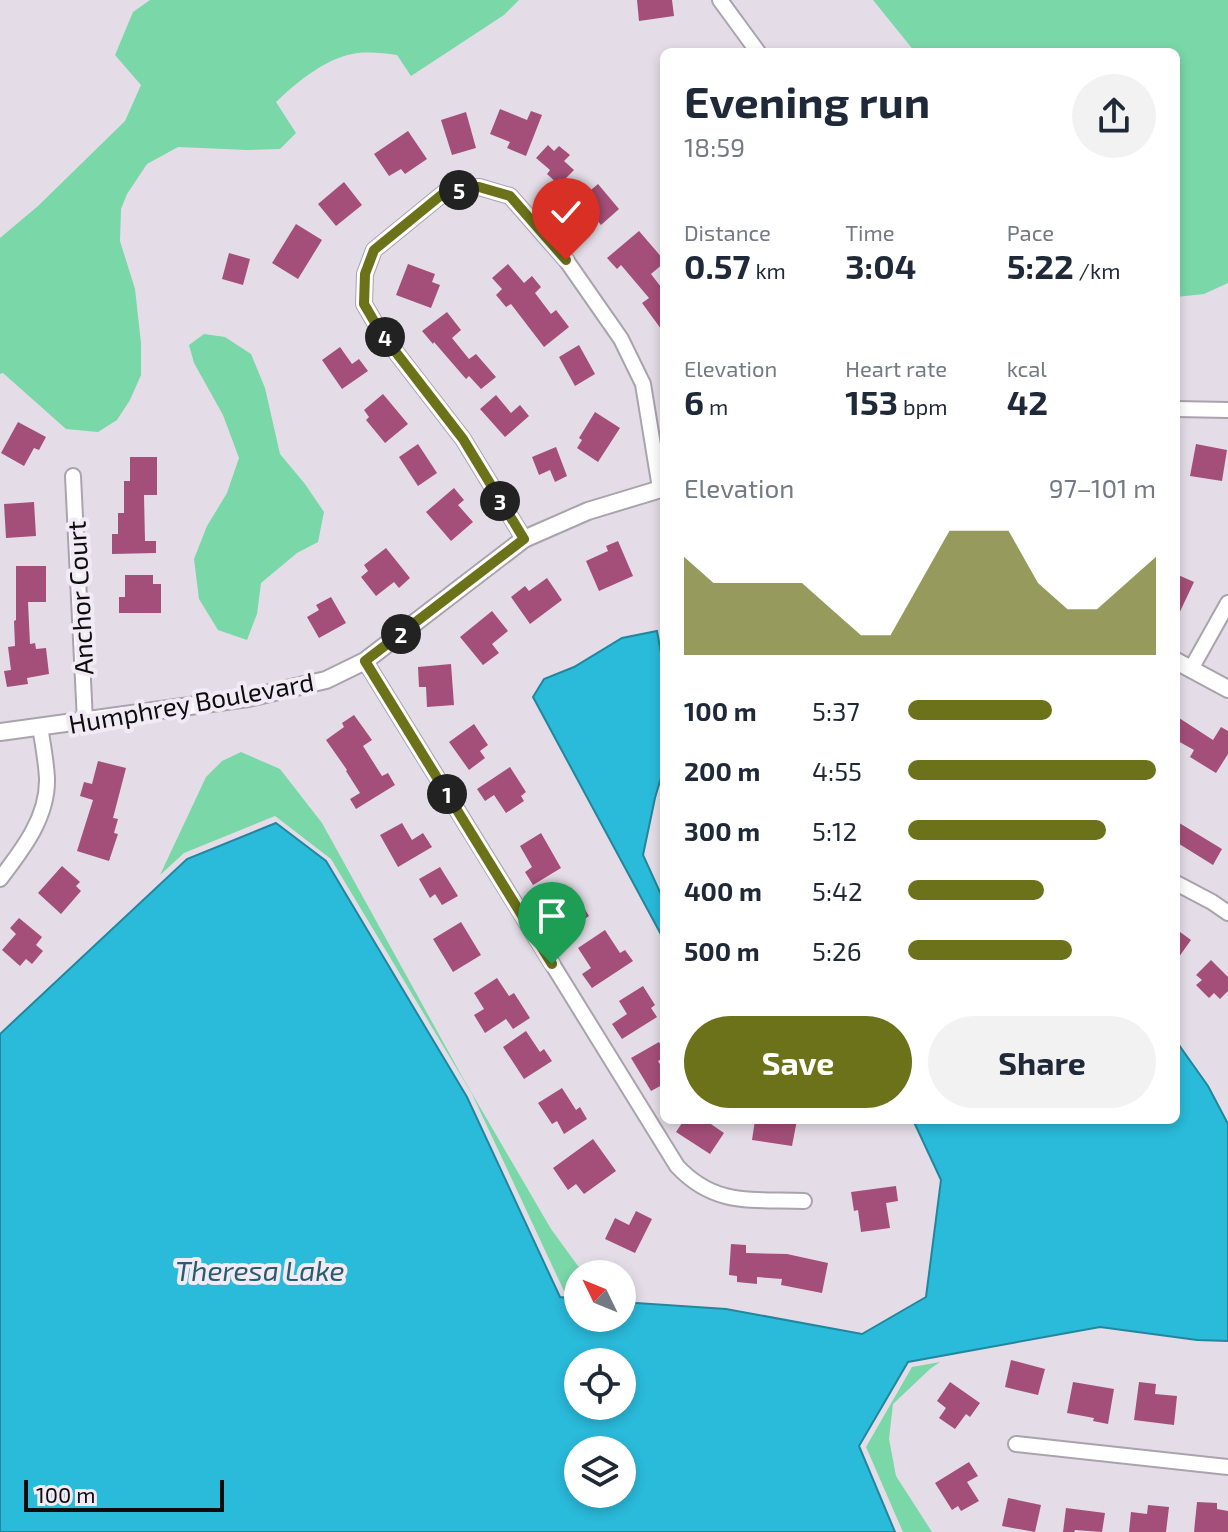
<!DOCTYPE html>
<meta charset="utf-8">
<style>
:root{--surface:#fff;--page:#f2f2f3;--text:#1f2937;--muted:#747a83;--accent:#6b721a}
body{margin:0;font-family:"Exo 2",sans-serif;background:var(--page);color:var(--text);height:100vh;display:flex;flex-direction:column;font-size:30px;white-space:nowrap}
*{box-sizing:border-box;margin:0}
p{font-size:26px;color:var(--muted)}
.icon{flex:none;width:44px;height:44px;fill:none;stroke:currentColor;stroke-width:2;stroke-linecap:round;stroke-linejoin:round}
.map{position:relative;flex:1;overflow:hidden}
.side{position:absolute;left:660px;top:48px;width:520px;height:1076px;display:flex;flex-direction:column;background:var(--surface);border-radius:12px;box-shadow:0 4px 12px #0003}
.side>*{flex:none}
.needle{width:52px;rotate:313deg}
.buttons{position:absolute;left:564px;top:1260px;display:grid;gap:16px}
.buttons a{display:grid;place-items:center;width:72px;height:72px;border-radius:50%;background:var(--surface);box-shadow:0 4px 12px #0003;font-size:40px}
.scale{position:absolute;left:24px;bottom:20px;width:200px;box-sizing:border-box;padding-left:8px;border:4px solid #0e0c0f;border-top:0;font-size:22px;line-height:28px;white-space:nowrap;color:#0e0c0f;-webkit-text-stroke:6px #f2eaf5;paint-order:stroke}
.pin{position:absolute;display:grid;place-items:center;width:68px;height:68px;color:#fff;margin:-82px -34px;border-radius:50% 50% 50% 0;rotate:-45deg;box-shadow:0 0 8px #0007}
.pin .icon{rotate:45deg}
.km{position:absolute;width:40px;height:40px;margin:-20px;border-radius:50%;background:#222;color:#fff;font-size:22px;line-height:40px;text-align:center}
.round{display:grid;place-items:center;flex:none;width:84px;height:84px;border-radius:42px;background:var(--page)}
.overview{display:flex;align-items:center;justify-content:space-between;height:136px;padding:0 24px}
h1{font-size:44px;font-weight:700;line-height:60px}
.figures{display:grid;grid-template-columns:repeat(3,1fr);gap:12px;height:136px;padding:8px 24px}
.figures div{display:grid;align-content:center}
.figures b{font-size:34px;font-weight:700}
.figures small{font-size:22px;font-weight:400}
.figures p{font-size:22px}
.chart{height:224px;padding:16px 24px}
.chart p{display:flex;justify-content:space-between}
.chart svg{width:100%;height:144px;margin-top:8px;fill:var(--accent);opacity:.7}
.action{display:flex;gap:16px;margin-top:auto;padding:16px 24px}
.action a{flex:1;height:92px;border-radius:48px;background:var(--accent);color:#fff;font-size:32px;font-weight:700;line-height:92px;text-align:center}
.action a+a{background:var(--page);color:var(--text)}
ul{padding:0 24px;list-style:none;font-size:26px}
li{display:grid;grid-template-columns:128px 96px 1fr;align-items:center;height:60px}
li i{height:20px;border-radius:10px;background:var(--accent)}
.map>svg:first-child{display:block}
.green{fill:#7ad7a8}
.water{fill:#2abada;stroke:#22869d;stroke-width:2;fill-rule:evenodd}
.building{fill:#a44f79}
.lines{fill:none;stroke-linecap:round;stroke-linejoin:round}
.minor-casing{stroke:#aaa3ad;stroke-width:18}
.tertiary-casing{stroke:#aaa3ad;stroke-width:20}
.minor{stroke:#fff;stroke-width:14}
.tertiary{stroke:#fff;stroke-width:16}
.route-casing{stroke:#fff;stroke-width:16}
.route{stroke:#6b721a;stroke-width:10}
.labels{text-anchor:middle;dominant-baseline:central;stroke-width:8;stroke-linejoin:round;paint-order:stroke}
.street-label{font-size:26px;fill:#0e0c0f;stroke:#f2eaf5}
.water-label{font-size:28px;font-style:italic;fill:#285e6c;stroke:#f2eaf5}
</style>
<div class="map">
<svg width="1228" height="1532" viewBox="0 0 1228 1532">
<rect width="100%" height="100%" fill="#e4dde7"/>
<!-- green -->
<g class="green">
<path d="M150 0H519L504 15 411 76 397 55C383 53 366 51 352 54 323 60 296 83 276 102L296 133 280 149 247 150 178 147 147 164 127 194 121 209 120 241 135 289 141 343V375L130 400 117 420 98 432 66 429 3 373 0 374V238L38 206 125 121 141 85 115 55 133 12Z"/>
<polygon points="873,0 1228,0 1228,283 1204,294 1176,297 1176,52 915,52"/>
<polygon points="204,334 225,337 251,354 265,388 280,454 305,484 324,512 318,542 297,553 261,583 257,614 247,640 218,630 199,599 194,559 207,526 227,493 239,458 223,415 194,363 189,345"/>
<polygon points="241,752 280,769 322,823 463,1078 551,1229 578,1266 596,1274 578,1274 578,1292 564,1291 472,1094 331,859 275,816 184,853 160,875 206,777 222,761"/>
<polygon points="940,1362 930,1369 893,1404 889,1439 896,1476 932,1532 903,1532 866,1447 912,1367"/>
</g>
<!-- water -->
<g class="water">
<polygon points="657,631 664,669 664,767 655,798 643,855 664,901 664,940 533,697 544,679 574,667 622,638"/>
<path d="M276 823 326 861 467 1097 560 1297 578 1299V1318H622V1302L726 1309 862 1334 926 1297 941 1180 913 1120H1176V1041L1208 1086 1228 1124V1341L1197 1340 1100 1327 908 1362 859 1446 895 1532H0V1034L187 859ZM578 1362H622V1406H578ZM578 1450H622V1494H578Z"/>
</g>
<!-- building -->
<g class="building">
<polygon points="637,0 672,0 674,16 639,21"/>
<polygon points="500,109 527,120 531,111 542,115 526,156 507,148 510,142 490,134"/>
<polygon points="466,112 476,148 452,155 441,120"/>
<polygon points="408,131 427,159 405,174 401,169 389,176 374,154"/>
<polygon points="548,145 554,151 559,146 570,155 564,161 574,170 559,185 547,174 550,170 536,158"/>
<polygon points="344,182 362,205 336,226 318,204"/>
<polygon points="598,184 619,209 601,225 589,210 581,216 572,206"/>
<polygon points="296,224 322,240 298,279 272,263"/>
<polygon points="639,231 664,260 664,263 651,274 664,291 664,333 642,303 649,298 621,265 617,269 607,258"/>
<polygon points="229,253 250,259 243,285 222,279"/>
<polygon points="408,264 435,274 432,282 440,285 431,308 396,295"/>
<polygon points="508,264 524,283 532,276 541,287 535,293 551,314 556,310 569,327 544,347 511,304 506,307 496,295 502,289 492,278"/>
<polygon points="447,312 461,330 452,338 469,359 476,354 496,377 481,389 469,376 466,379 434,342 433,344 422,331"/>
<polygon points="579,345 595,374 575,386 559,357"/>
<polygon points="340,347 352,364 359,359 368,371 342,389 322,360"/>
<polygon points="383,394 408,424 385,443 366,420 369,417 364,410"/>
<polygon points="496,395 511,413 520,405 529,416 505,437 480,409"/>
<polygon points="595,412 620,428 598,462 577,448 582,440 579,438"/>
<polygon points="18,422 46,437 39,450 34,448 24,466 1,453"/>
<polygon points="418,444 437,473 418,486 399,457"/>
<polygon points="1196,444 1227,450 1222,481 1190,476"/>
<polygon points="556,447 567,476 555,482 550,470 539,475 532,457"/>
<polygon points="130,457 157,457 157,495 144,495 145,541 156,541 156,553 112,554 112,534 118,534 118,513 124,513 124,481 130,481"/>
<polygon points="454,488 464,500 458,505 473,522 451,541 426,512"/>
<polygon points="34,502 36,536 6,538 4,504"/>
<polygon points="618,541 633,576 599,591 586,561 608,551 606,546"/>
<polygon points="386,548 410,578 399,588 394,582 376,596 361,577 368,571 364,565"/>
<polygon points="16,566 46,566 46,602 28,602 30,644 35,643 36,649 46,648 49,674 27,678 28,684 7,687 4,671 11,670 8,647 15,646 14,621 16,620"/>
<polygon points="1176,574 1194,582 1176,620"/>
<polygon points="125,575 153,575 153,584 161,584 161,613 119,613 119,597 125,597"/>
<polygon points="547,578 562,600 530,624 511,597 525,586 529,591"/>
<polygon points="331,597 346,623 319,638 307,617 319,610 316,605"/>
<polygon points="492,611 508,631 492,644 499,653 483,665 460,637"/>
<polygon points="451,664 454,705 427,707 426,687 419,687 418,667"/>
<polygon points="354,715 372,740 363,746 382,776 388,773 395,785 356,809 350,799 360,793 346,771 347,770 326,740 344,727 342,723"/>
<polygon points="1176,716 1213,740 1221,727 1228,731 1228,754 1216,773 1190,757 1194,750 1176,740"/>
<polygon points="474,724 488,745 480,751 485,758 469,770 449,742"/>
<polygon points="98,761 126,768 113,818 118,819 114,833 118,834 109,861 77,851 93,800 80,796 84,782 92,784"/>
<polygon points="510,767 526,792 521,796 524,801 506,813 494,795 485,801 477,789"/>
<polygon points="1176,821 1222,849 1213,865 1176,842"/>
<polygon points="402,823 412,840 423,833 432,847 398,867 380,835"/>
<polygon points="541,833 561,868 533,885 525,872 532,867 520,846"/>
<polygon points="62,866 80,882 76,886 81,891 61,914 38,893"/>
<polygon points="440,867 458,896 442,905 435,894 430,898 419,879"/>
<polygon points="575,894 589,916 562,934 554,922 562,916 556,907"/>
<polygon points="19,918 42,937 36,945 43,951 32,964 26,959 20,966 2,950 16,934 10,928"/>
<polygon points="461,922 481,955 453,972 433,939"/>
<polygon points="1176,929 1191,940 1176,961"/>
<polygon points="605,930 620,953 625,950 633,961 592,988 582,974 591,968 578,948"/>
<polygon points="1211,960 1228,977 1228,991 1220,999 1214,993 1209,998 1196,985 1202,980 1196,975"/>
<polygon points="497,978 509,996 514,993 530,1018 513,1029 506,1019 485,1033 474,1015 484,1009 474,993"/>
<polygon points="643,986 655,1005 651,1008 657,1017 622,1039 612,1024 627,1014 619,1001"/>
<polygon points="526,1031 540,1052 544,1049 552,1061 524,1079 503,1047"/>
<polygon points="659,1042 664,1051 664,1058 658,1061 664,1071 664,1084 651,1091 631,1058"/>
<polygon points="562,1088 576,1110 580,1107 587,1119 564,1134 557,1121 552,1124 538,1103"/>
<polygon points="684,1120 705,1120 724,1133 710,1154 676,1132"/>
<polygon points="755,1120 797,1120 792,1146 752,1140"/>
<polygon points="593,1139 616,1171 584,1194 576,1184 568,1190 553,1168"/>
<polygon points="896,1186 898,1201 886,1203 890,1228 861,1232 858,1210 854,1211 851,1192"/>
<polygon points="636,1211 652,1219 635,1253 605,1239 615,1218 629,1225"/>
<polygon points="731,1244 746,1245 746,1253 787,1254 828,1263 822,1293 781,1285 782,1279 757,1277 757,1284 737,1282 737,1276 729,1275"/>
<polygon points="1011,1360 1045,1369 1038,1395 1005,1387"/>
<polygon points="950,1382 980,1403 970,1417 966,1414 955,1429 939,1418 946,1408 937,1401"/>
<polygon points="1073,1382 1114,1389 1108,1424 1093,1421 1094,1418 1067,1413"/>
<polygon points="1139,1382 1156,1384 1155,1394 1177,1396 1174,1425 1134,1420"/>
<polygon points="969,1462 978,1476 967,1482 979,1501 961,1511 958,1506 952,1510 935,1483"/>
<polygon points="1008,1498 1041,1505 1035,1532 1002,1526"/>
<polygon points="1197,1502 1217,1503 1217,1509 1228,1511 1228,1532 1194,1532"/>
<polygon points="1148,1505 1169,1507 1166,1532 1129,1532 1131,1512 1147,1514"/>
<polygon points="1066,1508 1105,1513 1102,1532 1075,1530 1074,1532 1063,1532"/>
</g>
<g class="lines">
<!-- minor casing -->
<g class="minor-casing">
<g id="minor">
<polyline points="720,0 758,52"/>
<polyline points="1176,409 1228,410"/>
<polyline points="73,476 85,721"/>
<polyline points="524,539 463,439 381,333 364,304 365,274 374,250 445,192 479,187 510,196 566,260 621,339 643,384 660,488"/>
<path d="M365 661 677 1166C715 1207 753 1199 804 1201"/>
<polyline points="1191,669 1228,603"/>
<path d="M0 879C23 849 48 817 47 778 46 761 43 744 40 727"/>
<polyline points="1176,883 1212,902 1228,913"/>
<polyline points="1016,1444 1228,1467"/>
</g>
</g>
<!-- tertiary casing -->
<g class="tertiary-casing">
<g id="tertiary">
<polyline points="1176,661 1228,689"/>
<polyline points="0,732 248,698 326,680 365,661 524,539 588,511 664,488"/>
</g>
</g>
<!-- minor -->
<use href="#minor" class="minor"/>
<!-- tertiary -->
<use href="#tertiary" class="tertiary"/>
</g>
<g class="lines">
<!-- route casing -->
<g class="route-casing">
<polyline id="route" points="552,964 365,661 524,539 463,439 381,333 364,304 365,274 374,250 445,192 479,187 510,196 566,260"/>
</g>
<!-- route -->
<use href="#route" class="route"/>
</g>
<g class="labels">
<!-- street labels -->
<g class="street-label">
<text transform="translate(79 598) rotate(-93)">Anchor Court</text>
<text transform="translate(191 702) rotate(-10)">Humphrey Boulevard</text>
</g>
<!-- water labels -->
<g class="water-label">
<text x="260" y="1270">Theresa Lake</text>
</g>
</g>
</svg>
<div class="buttons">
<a><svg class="needle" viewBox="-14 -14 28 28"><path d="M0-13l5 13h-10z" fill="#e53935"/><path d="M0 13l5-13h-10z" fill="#747a83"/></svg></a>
<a><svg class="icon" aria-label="locate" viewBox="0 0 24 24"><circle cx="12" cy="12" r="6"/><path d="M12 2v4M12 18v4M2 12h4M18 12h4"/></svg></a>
<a><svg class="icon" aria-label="layers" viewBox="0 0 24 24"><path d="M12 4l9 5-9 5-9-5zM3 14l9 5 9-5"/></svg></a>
</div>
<div class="scale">100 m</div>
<div class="pin" style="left:552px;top:964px;background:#1e9e55"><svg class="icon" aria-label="arrive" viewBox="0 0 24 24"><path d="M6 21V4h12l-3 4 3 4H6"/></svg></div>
<div class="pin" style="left:566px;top:260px;background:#d93025"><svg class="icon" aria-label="check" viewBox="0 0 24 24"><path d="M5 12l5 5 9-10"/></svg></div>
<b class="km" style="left:447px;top:794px">1</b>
<b class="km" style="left:401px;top:634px">2</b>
<b class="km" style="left:500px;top:501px">3</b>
<b class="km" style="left:385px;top:337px">4</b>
<b class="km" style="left:459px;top:190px">5</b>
<section class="side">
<div class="overview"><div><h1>Evening run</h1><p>18:59</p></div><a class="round"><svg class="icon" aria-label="share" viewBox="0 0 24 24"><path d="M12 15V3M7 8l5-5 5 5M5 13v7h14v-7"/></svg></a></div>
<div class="figures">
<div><p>Distance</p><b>0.57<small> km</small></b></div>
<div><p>Time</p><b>3:04</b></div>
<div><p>Pace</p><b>5:22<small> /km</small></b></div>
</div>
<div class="figures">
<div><p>Elevation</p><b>6<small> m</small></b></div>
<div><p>Heart rate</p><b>153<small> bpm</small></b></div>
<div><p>kcal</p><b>42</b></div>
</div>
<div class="chart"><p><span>Elevation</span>97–101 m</p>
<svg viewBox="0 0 160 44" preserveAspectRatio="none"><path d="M0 44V14L10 22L20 22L30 22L40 22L50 30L60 38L70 38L80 22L90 6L100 6L110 6L120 22L130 30L140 30L150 22L160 14V44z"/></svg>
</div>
<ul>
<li><b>100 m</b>5:37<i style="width:58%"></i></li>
<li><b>200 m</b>4:55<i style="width:100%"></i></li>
<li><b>300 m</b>5:12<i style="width:80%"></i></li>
<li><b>400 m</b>5:42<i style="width:55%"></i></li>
<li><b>500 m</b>5:26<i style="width:66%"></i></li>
</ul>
<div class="action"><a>Save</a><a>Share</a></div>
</section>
</div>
